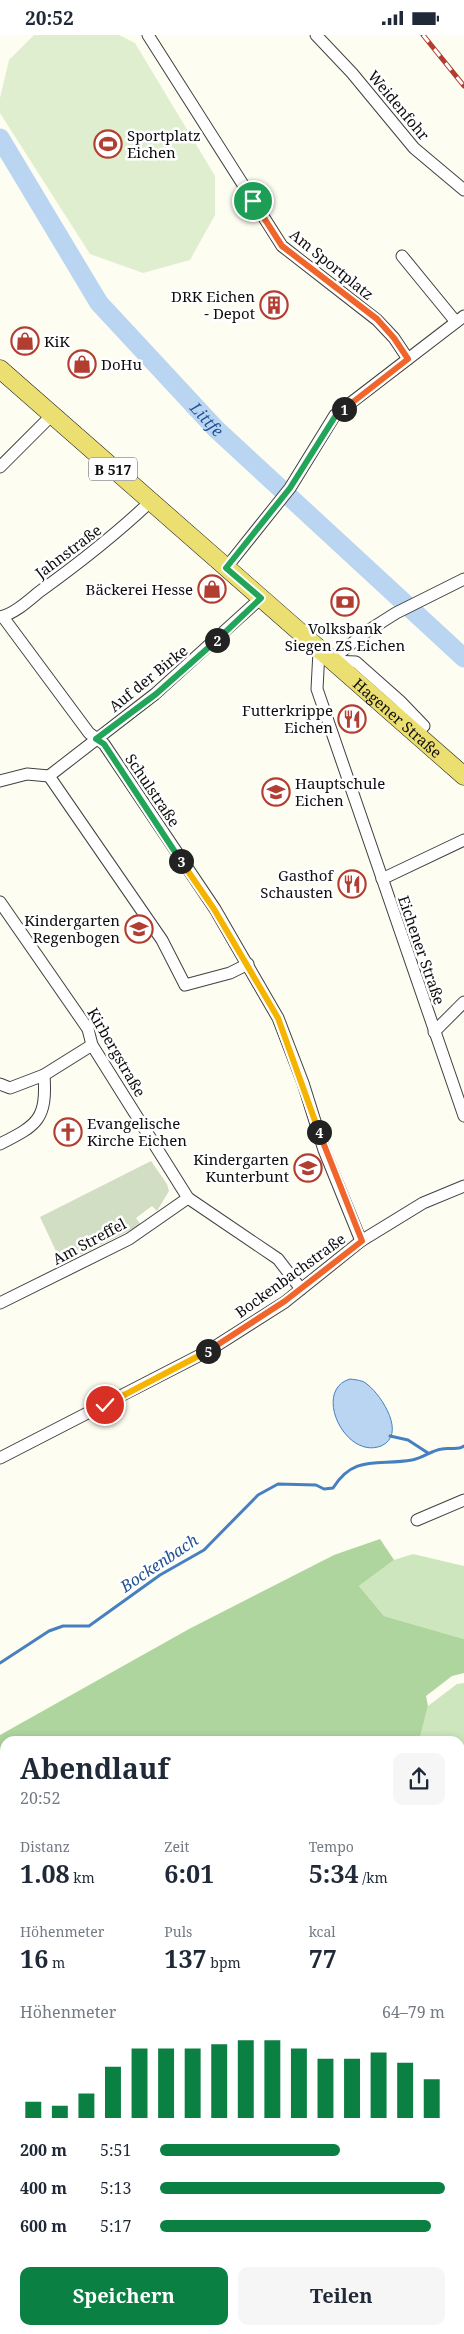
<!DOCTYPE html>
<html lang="de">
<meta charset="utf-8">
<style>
:root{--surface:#fff;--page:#f6f6f7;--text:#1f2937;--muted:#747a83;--accent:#0b8043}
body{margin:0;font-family:"Noto Serif",serif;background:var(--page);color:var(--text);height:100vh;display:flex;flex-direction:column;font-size:19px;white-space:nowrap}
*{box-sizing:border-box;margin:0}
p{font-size:16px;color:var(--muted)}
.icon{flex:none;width:28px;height:28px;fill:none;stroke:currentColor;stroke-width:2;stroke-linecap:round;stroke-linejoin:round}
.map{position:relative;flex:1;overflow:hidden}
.drawer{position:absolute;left:0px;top:1701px;width:465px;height:599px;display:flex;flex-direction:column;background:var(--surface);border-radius:15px 15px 0 0;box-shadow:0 2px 8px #0003}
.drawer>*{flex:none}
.pin{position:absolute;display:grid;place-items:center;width:42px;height:42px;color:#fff;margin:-21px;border:2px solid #fff;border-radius:50%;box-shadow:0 1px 5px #0007}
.km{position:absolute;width:25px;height:25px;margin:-12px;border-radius:50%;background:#222;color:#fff;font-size:14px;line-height:25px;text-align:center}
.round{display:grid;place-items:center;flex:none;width:52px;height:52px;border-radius:10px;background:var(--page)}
.overview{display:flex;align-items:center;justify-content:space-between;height:85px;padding:0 20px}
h1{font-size:28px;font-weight:700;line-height:38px}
.stats{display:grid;grid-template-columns:repeat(3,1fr);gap:8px;height:85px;padding:5px 20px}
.stats div{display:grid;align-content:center}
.stats b{font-size:25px;font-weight:700}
.stats small{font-size:14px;font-weight:400}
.stats p{font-size:14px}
.chart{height:140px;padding:10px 20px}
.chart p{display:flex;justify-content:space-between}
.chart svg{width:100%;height:90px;margin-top:5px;stroke:var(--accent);stroke-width:6}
.primary-button{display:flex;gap:10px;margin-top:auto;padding:10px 20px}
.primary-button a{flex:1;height:58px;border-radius:10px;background:var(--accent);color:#fff;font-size:20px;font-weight:700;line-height:58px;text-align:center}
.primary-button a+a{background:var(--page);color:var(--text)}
ul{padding:0 20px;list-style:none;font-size:16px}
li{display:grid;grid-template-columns:80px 60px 1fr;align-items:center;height:38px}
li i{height:12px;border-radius:6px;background:var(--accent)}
.status{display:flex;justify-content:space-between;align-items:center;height:35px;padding:0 25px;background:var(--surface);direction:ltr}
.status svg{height:14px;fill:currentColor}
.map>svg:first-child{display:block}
.green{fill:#cde6bd}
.forest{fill:#afd59e}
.cemetery{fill:#d2dec3}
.pitch{fill:#deeece}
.water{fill:#bad5f1;stroke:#4780c1}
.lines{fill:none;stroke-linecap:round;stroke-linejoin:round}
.stream{stroke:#4780c1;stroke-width:3}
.river{stroke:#bad5f1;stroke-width:19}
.street-casing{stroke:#414141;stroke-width:13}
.primary-casing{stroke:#1f1f1f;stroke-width:19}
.highway-casing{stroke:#1f1f1f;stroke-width:22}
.street{stroke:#fff;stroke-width:11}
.primary{stroke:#ecdf72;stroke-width:18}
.highway{stroke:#e7b365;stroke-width:20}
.rail-casing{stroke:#b23e32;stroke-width:5}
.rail{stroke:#fff;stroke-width:3;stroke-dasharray:9;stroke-linecap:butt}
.split-1-casing{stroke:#fff;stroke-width:10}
.split-2-casing{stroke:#fff;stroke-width:10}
.split-3-casing{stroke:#fff;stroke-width:10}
.split-4-casing{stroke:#fff;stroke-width:10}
.split-5-casing{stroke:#fff;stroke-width:10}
.split-6-casing{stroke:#fff;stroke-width:10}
.split-1{stroke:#f0652b;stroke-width:6}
.split-2{stroke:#22a559;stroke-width:6}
.split-3{stroke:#22a559;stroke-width:6}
.split-4{stroke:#f5b400;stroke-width:6}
.split-5{stroke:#f0652b;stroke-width:6}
.split-6{stroke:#f5b400;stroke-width:6}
.labels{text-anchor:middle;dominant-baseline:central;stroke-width:5;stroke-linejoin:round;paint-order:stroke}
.shield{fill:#fff;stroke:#565656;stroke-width:1}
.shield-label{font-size:14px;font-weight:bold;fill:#0e0e0e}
.street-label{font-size:15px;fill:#0e0e0e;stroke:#fff}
.poi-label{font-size:15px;fill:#0e0e0e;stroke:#fff;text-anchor:end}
.water-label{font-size:16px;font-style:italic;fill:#225395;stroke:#fff}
</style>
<div class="status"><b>20:52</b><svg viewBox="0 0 49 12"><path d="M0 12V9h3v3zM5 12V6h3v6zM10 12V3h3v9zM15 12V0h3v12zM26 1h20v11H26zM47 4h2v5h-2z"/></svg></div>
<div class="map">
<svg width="464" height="2299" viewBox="0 0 464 2299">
<rect width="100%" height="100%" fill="#fefdf1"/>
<!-- green -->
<g class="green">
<polygon points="413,1519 464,1531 464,1604 384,1581 359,1551 394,1525"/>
<polygon points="464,1648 464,1884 460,1884 460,1706 419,1706 428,1671 457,1649"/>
</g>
<!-- forest -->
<g class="forest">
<polygon points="380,1504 394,1525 359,1551 384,1581 464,1604 464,1638 452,1641 426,1661 428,1671 419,1706 5,1706 5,1995 0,1998 0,1700 189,1594 334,1520"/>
<polygon points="464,1895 464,1927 460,1927 460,1896"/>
<polygon points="460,1978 464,1979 464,2299 0,2299 0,2076 5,2073 5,2295 460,2295"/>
</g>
<!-- cemetery -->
<polygon class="cemetery" points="151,1126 167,1149 169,1156 157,1176 152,1171 136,1183 141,1190 62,1229 40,1182"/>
<!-- pitch -->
<polygon class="pitch" points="34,0 119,0 135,8 215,141 215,180 190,225 143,238 90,219 0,78 0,63 9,25"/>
<!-- water -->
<path class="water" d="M350 1344C357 1345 363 1345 368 1350 382 1361 407 1400 381 1411 345 1425 312 1355 350 1344Z"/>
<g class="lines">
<!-- stream -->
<g class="stream">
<polyline points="390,1401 408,1405 428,1418"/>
<path d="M0 1628 49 1596 63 1591H89L160 1540 204 1515 258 1460 278 1449 316 1450 324 1454 333 1453C354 1419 379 1431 412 1425 423 1423 432 1415 442 1414 449 1412 458 1416 464 1411"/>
</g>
<!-- river -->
<path class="river" id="s1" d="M0 103 99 268 216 394 464 623"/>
<!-- street casing -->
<g class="street-casing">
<g id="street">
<polyline points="148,0 282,211 377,285 394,303 408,324"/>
<polyline points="316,0 352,38 414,113 464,155"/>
<polyline points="402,221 456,287"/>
<polyline points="0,432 52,380"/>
<polyline points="226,533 290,453 335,380 464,281"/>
<path d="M0 582C14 579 28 566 39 557 78 529 115 500 150 467"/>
<polyline points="3,582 89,698 104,709 215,874 278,983 303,1048 324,1115 361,1206"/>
<polyline points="319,616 317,654 464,1081"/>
<polyline points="330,626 366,597 396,578 464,544"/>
<polyline points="332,626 356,627 400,666 424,691"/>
<polyline points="49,741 162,905 185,950 230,938 248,929"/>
<polyline points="0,746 27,739 49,741 155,659 261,563"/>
<polyline points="382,844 464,805"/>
<polyline points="0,867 88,994 92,1010 188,1163 278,1224 301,1254"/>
<polyline points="434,997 464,967"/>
<polyline points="0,1049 10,1053 44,1040 92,1010"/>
<path d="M0 1109C38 1090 47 1084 44 1040"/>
<polyline points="0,1268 129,1204 188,1163"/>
<polyline points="0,1423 208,1316 285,1267 361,1206 423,1168 464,1151"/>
<polyline points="417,1485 464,1465"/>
</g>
</g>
<!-- primary casing -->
<g class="primary-casing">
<g id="primary">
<path id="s2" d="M0 334 464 741"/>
</g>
</g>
<!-- highway casing -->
<g class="highway-casing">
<g id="highway">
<polyline points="460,1944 464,1945"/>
<polyline points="460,1961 464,1962"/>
<polyline points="0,2040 5,2037"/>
<polyline points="0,2061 5,2058"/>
</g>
</g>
<!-- street -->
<use href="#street" class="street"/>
<!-- primary -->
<use href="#primary" class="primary"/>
<!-- highway -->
<use href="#highway" class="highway"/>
<!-- rail casing -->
<g class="rail-casing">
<polyline id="rail" points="423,0 464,51"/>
</g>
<!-- rail -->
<use href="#rail" class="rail"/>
</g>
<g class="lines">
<!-- split-1 casing -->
<g class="split-1-casing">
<polyline id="split-1" points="253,166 282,211 377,284 394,303 408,324 344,374"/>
</g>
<!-- split-2 casing -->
<g class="split-2-casing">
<polyline id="split-2" points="217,605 261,563 226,533 290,453 336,380 344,374"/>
</g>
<!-- split-3 casing -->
<g class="split-3-casing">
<polyline id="split-3" points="181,826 104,709 96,704 156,659 217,605"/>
</g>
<!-- split-4 casing -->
<g class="split-4-casing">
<polyline id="split-4" points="181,826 214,874 278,983 319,1097"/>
</g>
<!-- split-5 casing -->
<g class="split-5-casing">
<polyline id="split-5" points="208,1316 285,1266 362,1206 319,1097"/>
</g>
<!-- split-6 casing -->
<g class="split-6-casing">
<polyline id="split-6" points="105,1370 208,1316"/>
</g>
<!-- split-1 -->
<use href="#split-1" class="split-1"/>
<!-- split-2 -->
<use href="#split-2" class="split-2"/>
<!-- split-3 -->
<use href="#split-3" class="split-3"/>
<!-- split-4 -->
<use href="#split-4" class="split-4"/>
<!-- split-5 -->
<use href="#split-5" class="split-5"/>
<!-- split-6 -->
<use href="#split-6" class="split-6"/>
</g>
<!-- icons -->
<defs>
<g id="stadium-ring" transform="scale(1.4375)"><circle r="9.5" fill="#fff" stroke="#b23e32" stroke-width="1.5"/><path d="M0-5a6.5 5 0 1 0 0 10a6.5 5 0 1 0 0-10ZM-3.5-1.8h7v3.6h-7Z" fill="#b23e32"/></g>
<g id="building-ring" transform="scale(1.4375)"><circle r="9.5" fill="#fff" stroke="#b23e32" stroke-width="1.5"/><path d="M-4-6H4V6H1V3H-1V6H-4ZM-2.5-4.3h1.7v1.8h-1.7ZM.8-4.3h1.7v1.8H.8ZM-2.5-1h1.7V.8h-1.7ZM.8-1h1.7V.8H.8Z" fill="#b23e32"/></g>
<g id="shop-ring" transform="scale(1.4375)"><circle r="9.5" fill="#fff" stroke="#b23e32" stroke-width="1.5"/><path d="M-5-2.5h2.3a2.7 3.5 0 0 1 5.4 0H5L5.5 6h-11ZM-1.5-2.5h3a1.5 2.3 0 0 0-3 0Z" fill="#b23e32"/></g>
<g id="bank-ring" transform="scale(1.4375)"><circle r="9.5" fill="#fff" stroke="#b23e32" stroke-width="1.5"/><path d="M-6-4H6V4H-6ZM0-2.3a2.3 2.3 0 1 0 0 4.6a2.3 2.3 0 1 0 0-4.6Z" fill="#b23e32"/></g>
<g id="restaurant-ring" transform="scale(1.4375)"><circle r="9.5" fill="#fff" stroke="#b23e32" stroke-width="1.5"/><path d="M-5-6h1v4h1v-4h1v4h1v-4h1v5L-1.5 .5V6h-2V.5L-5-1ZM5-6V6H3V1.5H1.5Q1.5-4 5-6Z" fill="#b23e32"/></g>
<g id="school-ring" transform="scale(1.4375)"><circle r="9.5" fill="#fff" stroke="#b23e32" stroke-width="1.5"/><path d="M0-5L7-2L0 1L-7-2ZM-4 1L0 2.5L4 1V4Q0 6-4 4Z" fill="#b23e32"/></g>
<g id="church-ring" transform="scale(1.4375)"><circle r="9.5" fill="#fff" stroke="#b23e32" stroke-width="1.5"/><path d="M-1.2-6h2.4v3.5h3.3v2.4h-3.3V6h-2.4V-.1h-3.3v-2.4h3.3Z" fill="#b23e32"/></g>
</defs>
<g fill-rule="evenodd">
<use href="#stadium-ring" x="108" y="109"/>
<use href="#building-ring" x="274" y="270"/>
<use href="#shop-ring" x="25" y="306"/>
<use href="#shop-ring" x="82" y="329"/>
<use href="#shop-ring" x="212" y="554"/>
<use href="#bank-ring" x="345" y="567"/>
<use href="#restaurant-ring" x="352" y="684"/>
<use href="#school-ring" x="276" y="757"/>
<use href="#restaurant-ring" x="352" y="849"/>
<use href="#school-ring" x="139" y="894"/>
<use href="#church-ring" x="68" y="1097"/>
<use href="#school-ring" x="308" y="1133"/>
</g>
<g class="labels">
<!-- shield labels -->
<rect class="shield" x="89" y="422.5" width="48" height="23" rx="4"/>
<g class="shield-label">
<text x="113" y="434">B 517</text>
</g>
<!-- street labels -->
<g class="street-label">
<text transform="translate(399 70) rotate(50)">Weidenfohr</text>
<text transform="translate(332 229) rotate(39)">Am Sportplatz</text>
<text transform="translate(68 516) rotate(-37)">Jahnstraße</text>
<text transform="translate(148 643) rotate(-39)">Auf der Birke</text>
<text stroke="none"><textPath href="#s2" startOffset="529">Hagener Straße</textPath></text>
<text transform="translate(153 755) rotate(56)">Schulstraße</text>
<text transform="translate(422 915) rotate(71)">Eichener Straße</text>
<text transform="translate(117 1017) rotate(60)">Kirbergstraße</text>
<text transform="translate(89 1206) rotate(-28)">Am Streffel</text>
<text transform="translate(290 1240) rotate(-36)">Bockenbachstraße</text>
</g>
<!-- poi labels -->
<g class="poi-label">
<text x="127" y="100" text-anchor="start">Sportplatz<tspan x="127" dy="17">Eichen</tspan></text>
<text x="255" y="261">DRK Eichen<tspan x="255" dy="17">- Depot</tspan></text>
<text x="44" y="306" text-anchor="start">KiK</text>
<text x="101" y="329" text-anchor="start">DoHu</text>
<text x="193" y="554">Bäckerei Hesse</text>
<text x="345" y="593" text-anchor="middle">Volksbank<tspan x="345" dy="17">Siegen ZS Eichen</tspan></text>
<text x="333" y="675">Futterkrippe<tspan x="333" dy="17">Eichen</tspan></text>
<text x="295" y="748" text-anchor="start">Hauptschule<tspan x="295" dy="17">Eichen</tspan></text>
<text x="333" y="840">Gasthof<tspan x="333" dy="17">Schausten</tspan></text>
<text x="120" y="885">Kindergarten<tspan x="120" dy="17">Regenbogen</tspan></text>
<text x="87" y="1088" text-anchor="start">Evangelische<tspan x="87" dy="17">Kirche Eichen</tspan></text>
<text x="289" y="1124">Kindergarten<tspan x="289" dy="17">Kunterbunt</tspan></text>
</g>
<!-- water labels -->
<g class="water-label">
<text stroke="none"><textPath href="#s1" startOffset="351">Littfe</textPath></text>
<text transform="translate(159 1528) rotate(-34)">Bockenbach</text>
</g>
</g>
</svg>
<div class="pin" style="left:253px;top:166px;background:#1e9e55"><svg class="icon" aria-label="arrive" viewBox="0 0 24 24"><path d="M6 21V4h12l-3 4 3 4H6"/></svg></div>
<div class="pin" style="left:105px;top:1370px;background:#d93025"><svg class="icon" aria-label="check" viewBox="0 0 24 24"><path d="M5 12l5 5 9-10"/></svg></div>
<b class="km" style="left:344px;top:374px">1</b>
<b class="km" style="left:217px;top:605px">2</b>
<b class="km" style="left:181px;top:826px">3</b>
<b class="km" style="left:319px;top:1097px">4</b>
<b class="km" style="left:208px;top:1316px">5</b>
<section class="drawer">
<div class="overview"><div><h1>Abendlauf</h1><p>20:52</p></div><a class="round"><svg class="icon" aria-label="share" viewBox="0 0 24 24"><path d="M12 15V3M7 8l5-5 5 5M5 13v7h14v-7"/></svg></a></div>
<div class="stats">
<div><p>Distanz</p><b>1.08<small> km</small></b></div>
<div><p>Zeit</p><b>6:01</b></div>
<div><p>Tempo</p><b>5:34<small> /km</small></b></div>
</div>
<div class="stats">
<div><p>Höhenmeter</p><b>16<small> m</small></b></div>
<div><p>Puls</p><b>137<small> bpm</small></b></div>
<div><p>kcal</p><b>77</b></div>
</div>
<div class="chart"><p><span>Höhenmeter</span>64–79 m</p>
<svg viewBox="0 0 160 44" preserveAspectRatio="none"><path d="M5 44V36M15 44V38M25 44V32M35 44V19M45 44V10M55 44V10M65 44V10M75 44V8M85 44V6M95 44V6M105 44V10M115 44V15M125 44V15M135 44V12M145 44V17M155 44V25"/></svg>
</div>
<ul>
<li><b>200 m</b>5:51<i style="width:63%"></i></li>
<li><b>400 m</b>5:13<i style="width:100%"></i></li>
<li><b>600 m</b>5:17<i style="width:95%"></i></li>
</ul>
<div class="primary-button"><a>Speichern</a><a>Teilen</a></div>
</section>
</div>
